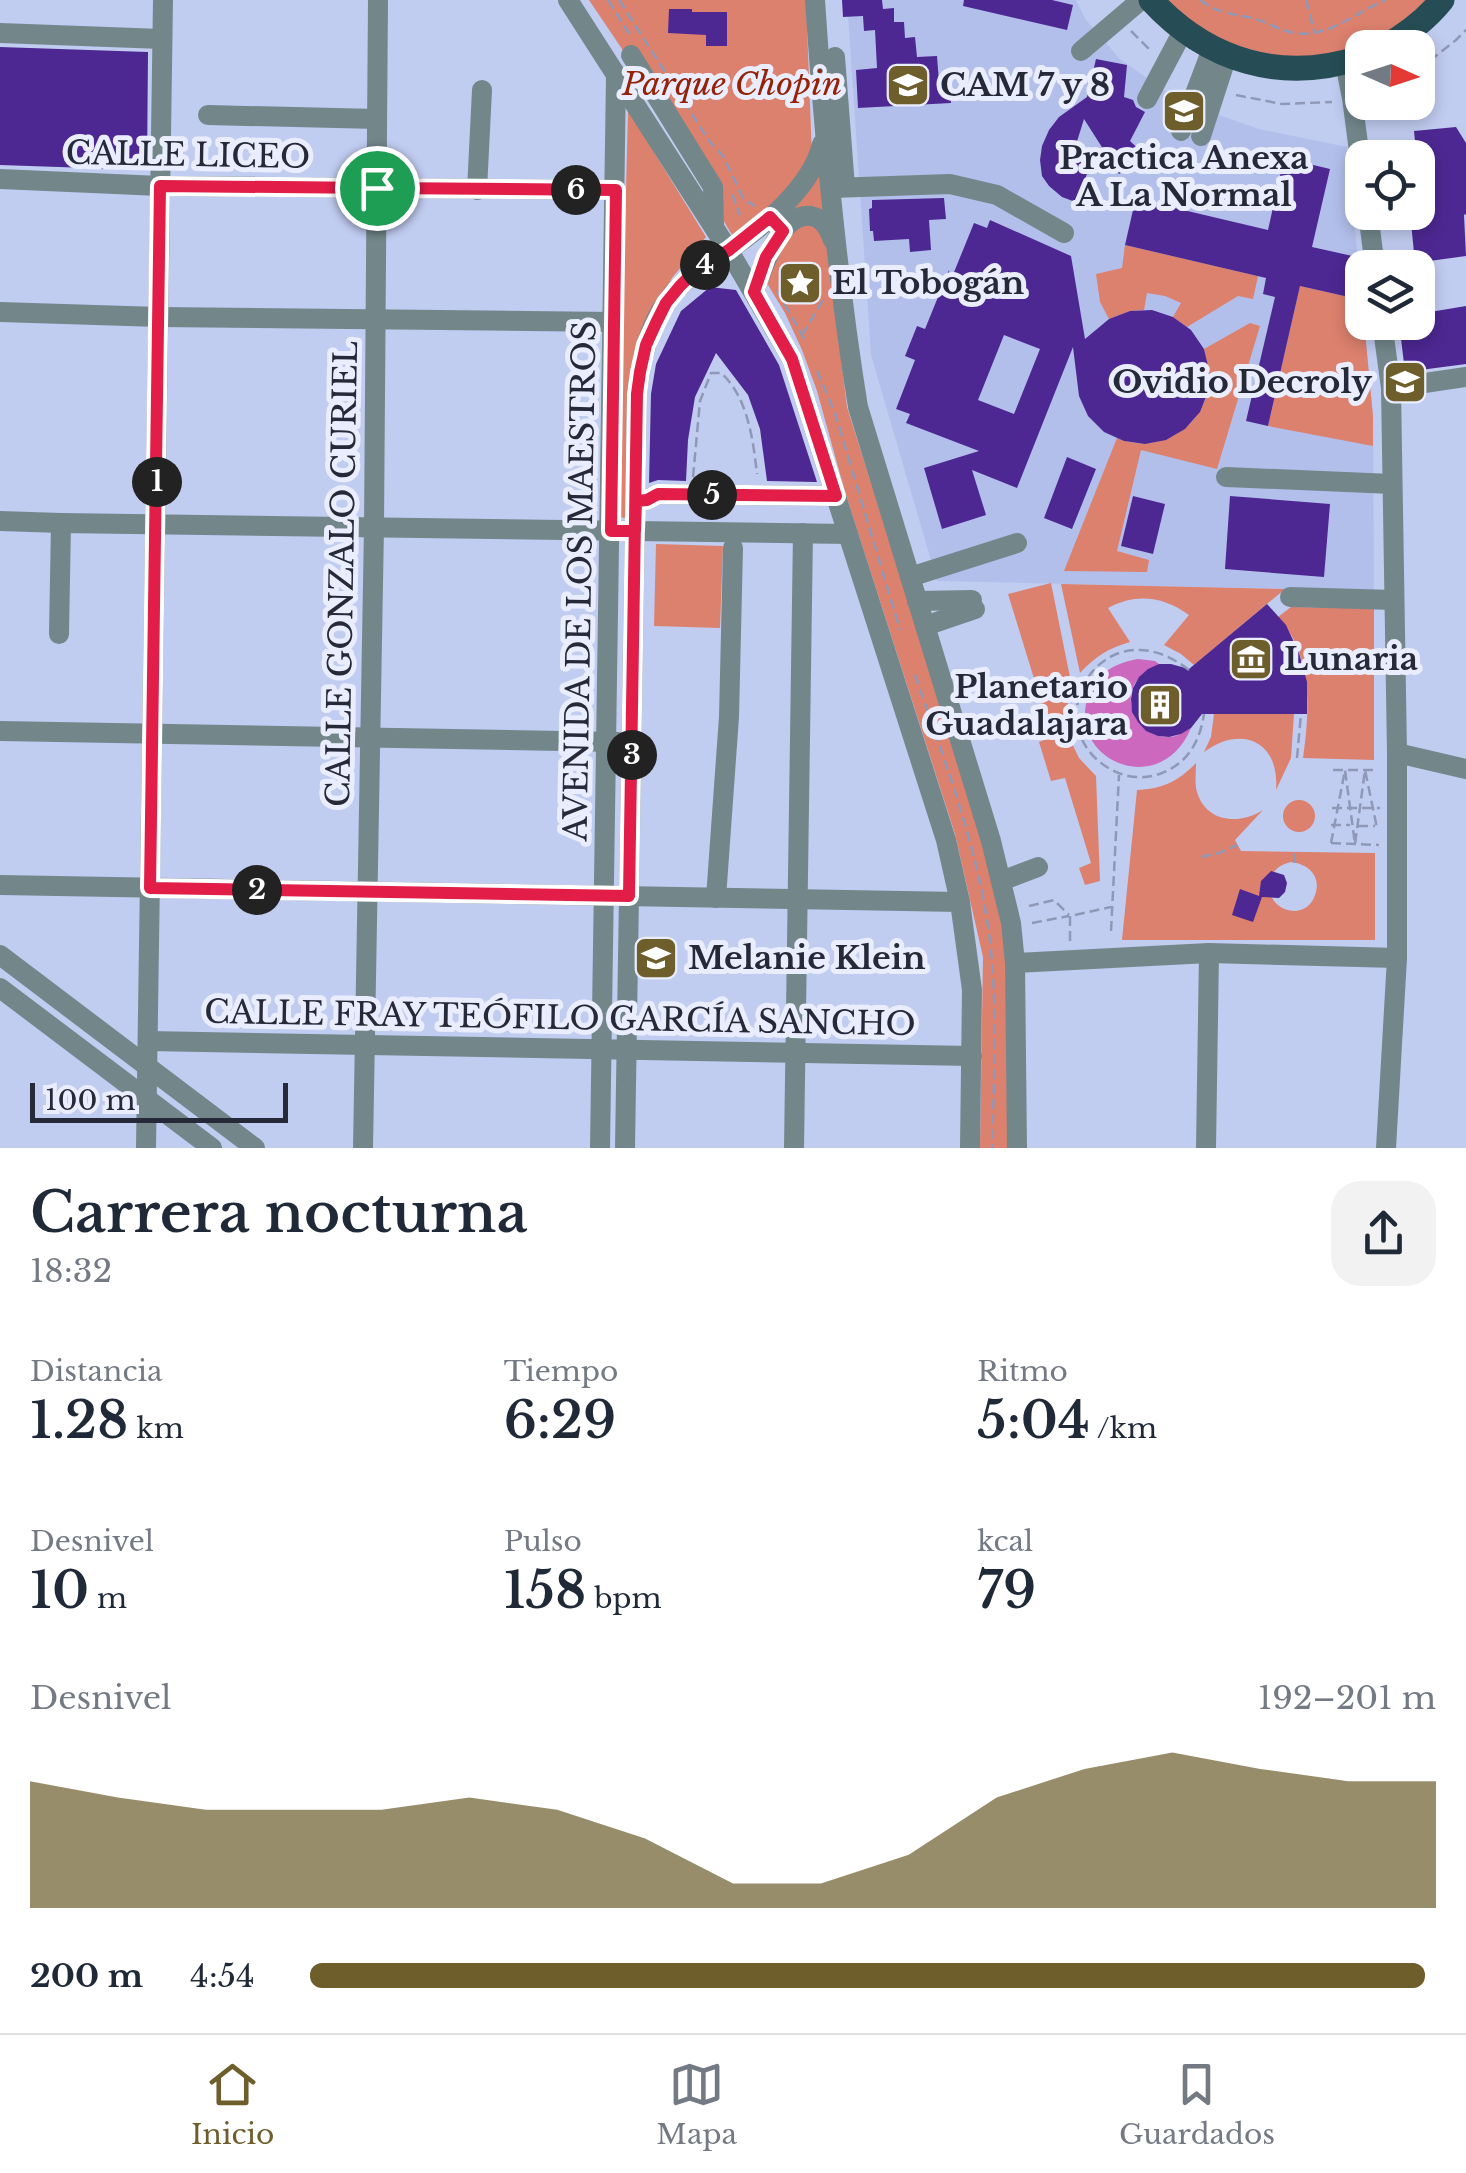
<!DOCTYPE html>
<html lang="es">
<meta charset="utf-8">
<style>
:root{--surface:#fff;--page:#f2f2f3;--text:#1f2937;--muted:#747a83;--line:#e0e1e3;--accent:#6d5e2c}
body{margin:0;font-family:"Libre Baskerville",serif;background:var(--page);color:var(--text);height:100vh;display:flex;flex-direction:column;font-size:38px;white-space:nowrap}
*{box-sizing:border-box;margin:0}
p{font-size:32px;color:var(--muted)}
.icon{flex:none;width:55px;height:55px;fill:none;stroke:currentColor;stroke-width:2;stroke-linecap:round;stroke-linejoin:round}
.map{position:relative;height:1148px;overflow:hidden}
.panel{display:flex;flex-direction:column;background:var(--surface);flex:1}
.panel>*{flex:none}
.needle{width:65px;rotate:93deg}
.controls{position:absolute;left:1345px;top:30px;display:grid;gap:20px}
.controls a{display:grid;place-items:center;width:90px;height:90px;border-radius:20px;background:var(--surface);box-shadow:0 5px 15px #0003;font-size:50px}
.scale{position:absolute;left:30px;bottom:25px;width:258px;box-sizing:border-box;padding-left:10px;border:5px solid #252938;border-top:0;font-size:28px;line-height:35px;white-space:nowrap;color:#252938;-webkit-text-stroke:8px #e9edfd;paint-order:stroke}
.pin{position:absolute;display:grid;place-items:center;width:85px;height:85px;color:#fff;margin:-42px;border:5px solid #fff;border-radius:50%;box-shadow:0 2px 10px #0007}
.km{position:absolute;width:50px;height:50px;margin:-25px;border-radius:50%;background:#222;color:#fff;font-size:28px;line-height:50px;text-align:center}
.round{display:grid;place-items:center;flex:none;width:105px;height:105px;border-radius:30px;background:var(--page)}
.overview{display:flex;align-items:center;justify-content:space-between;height:170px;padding:0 30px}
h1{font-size:55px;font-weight:600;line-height:75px}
.stats{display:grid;grid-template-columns:repeat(3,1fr);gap:15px;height:170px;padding:10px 30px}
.stats div{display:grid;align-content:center}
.stats b{font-size:50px;font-weight:600}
.stats small{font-size:28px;font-weight:400}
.stats p{font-size:28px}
.chart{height:280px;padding:20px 30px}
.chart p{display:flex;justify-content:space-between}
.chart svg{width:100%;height:180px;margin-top:10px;fill:var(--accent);opacity:.7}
ul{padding:0 30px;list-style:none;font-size:32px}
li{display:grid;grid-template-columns:160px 120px 1fr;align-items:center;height:75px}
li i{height:25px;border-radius:12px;background:var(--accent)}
.menu{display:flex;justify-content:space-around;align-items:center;height:140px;border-top:2px solid var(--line);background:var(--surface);font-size:28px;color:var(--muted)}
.menu a{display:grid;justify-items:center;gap:5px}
.menu .on{color:var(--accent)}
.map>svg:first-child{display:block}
.built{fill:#b3bfeb}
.green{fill:#dc816d;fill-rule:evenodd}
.water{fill:#cc68bd}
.building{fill:#4d2892;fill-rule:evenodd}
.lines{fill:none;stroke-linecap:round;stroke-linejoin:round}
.path{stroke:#8f98b6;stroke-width:2.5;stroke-dasharray:10 5;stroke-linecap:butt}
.minor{stroke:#73878b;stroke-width:20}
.major{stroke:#264d55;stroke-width:25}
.route-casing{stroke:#fff;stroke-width:20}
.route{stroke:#e11d48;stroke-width:12}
.labels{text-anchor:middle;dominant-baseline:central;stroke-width:10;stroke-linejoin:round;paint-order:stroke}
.park-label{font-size:32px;font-style:italic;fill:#942108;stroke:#e9edfd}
.poi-label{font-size:32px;font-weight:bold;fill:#252938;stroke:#e9edfd;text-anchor:start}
.street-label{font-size:32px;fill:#252938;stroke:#e9edfd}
</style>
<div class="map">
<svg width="1466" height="1148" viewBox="0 0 1466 1148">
<rect width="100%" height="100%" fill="#c1ccf1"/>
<!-- built -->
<polygon class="built" points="847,0 1076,0 1086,20 1120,59 1181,102 1259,129 1347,147 1373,416 1374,591 937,581 871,355"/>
<!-- green -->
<g class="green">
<polygon points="589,0 806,0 812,156 805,172 735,240 622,49"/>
<path d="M1165 0H1426C1376 54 1296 73 1227 45 1203 35 1184 18 1165 0Z"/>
<polygon points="628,110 706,237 672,278 650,315 626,518 618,517"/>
<polygon points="817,173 824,175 827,216 784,222"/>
<polygon points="812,222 826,238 847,407 984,841 1008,956 1010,1148 980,1148 983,957 955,834 845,492 817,391 802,350 785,313 765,280 775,253 796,227"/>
<polygon points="1125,245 1258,276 1253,299 1238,296 1187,327 1173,317 1181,303 1165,296 1147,293 1144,310 1130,311 1109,319 1100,302 1096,274 1122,268"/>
<polygon points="1300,286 1362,300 1373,416 1373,446 1268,426"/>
<path d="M1250 323 1260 326 1217 469 1141 450 1117 551 1149 560 1147 572 1064 571 1117 438C1155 455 1202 430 1208 388 1210 374 1207 363 1204 349Z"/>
<polygon points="656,544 723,546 720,628 654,626"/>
<polygon points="1051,583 1072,687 1066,712 1068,735 1079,758 1096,776 1100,881 1085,885 1079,868 1091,863 1065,778 1051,781 1039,742 1052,737 1008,594"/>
<path d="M1061 584 1285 589 1194 665 1181 654 1164 645 1189 615C1163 596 1136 593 1108 608L1130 642C1108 648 1095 657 1080 673Z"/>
<path d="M1291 607 1374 608V760L1303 758C1310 711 1313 655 1278 617Z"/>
<path d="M1214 714H1294L1291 758 1276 790C1280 740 1240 725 1204 752L1211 737Z"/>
<path d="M1196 763C1196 770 1195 779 1196 788 1203 822 1238 826 1263 810L1235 840 1241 851 1375 853V940H1122L1137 790C1162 789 1179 781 1196 763ZM1291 862C1308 864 1322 876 1315 895 1306 923 1265 911 1270 883 1272 870 1279 865 1291 862Z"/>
<circle cx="1299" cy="816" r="16"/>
</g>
<!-- water -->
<path class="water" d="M1138 659 1155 661 1159 664C1153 668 1143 673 1139 678 1118 701 1140 738 1169 737 1177 737 1184 732 1191 728 1160 802 1064 759 1089 694 1098 672 1116 663 1138 659Z"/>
<!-- building -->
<g class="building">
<polygon points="842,0 882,0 883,9 894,8 894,22 904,22 905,38 915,37 917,57 937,56 939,82 950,81 951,103 858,108 856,70 877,68 875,30 864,31 863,16 843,17"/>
<polygon points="964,0 1052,0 1073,5 1067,30 963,6"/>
<polygon points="669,9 692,9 692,12 727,12 727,46 706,46 706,35 668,33"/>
<polygon points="0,47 148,52 147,170 0,165"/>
<polygon points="1096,59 1127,65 1124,97 1133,100 1136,107 1145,112 1130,141 1146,156 1119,174 1084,119 1074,151 1080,161 1089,167 1078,203 1062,197 1049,186 1042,176 1040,160 1042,146 1049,130 1059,117 1087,97"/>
<polygon points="1456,127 1466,143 1466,214 1464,215 1466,256 1415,263 1410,212 1418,212 1419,182 1414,131"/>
<polygon points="1284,158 1330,169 1312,247 1357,257 1362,300 1300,286 1268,426 1246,421 1275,297 1263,294 1266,278 1125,245 1136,197 1141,200 1268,230"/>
<polygon points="944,198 946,219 929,220 931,250 910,252 909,239 874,241 873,231 870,231 869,209 872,208 872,200"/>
<path d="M990 220 1071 256 1085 339 1109 319 1130 311 1152 310 1173 317 1191 330 1204 349 1209 370 1208 392 1200 412 1185 429 1166 440 1145 444 1124 441 1104 432 1088 416 1079 396 1073 347 1017 488 972 470 986 515 942 529 924 468 979 451 906 423 910 414 896 409 915 360 905 356 917 326 925 329 949 270 950 282 974 223 987 228ZM1004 335 1040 349 1014 414 978 400Z"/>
<polygon points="710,287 736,290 779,365 817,482 767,481 760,429 748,395 716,353 695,397 688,440 686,481 658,480 649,483 651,394 656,364 681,311"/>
<polygon points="1466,306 1466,364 1405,372 1399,322 1418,322 1418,314"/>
<polygon points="1067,457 1096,469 1072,529 1044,518"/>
<polygon points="1133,496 1165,504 1153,554 1121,546"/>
<polygon points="1230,496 1330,504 1324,577 1225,569"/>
<polygon points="1267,604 1286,625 1299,653 1307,682 1307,714 1202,714 1191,728 1181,734 1169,737 1158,736 1146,731 1138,722 1132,712 1131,699 1133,688 1139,677 1148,669 1159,664 1171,664 1189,669"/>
<polygon points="1271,871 1284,875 1287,883 1285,892 1279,898 1262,897 1253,922 1232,915 1240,889 1259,896 1261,881"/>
</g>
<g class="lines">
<!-- path -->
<g class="path">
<polyline points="608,0 631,37"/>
<polyline points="619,0 709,141 723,156 744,200 755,206"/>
<path d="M1200 0C1217 13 1232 14 1252 18 1265 21 1277 29 1290 32 1326 41 1355 12 1386 0"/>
<polyline points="1306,0 1314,31"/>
<polyline points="1131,31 1150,50"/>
<polyline points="1418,70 1456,40 1466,30"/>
<polyline points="1236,95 1282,104 1332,102"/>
<polyline points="732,194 740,215"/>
<polyline points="777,291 805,340"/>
<polyline points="802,335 824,298"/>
<polyline points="817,371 835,413 900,630"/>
<path d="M693 477 700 401 711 373H721C748 397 753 440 757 474"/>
<path d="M1189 670C1102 602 1033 725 1110 769 1126 778 1145 780 1162 773 1188 763 1200 741 1204 714"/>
<path d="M915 675C944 759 977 845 989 933 998 1004 994 1077 992 1148"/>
<polyline points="1297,758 1301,714"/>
<polyline points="1333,770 1376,770"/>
<polyline points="1332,808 1380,808"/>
<polyline points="1331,825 1350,825"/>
<polyline points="1358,826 1375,826"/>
<polyline points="1331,843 1379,845"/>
<polyline points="1331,843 1345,770 1355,844 1365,770 1377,828"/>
<polyline points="1201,857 1219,853 1237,845"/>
<polyline points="1294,863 1295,851"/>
<polyline points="1029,906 1054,900 1069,915"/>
<polyline points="1032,923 1069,916"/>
<polyline points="1111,931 1119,775"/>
<polyline points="1070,941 1070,916 1111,907"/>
</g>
<!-- minor -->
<g class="minor">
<polyline points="568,0 729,251 792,359 946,840 960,902 972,990 970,1148"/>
<path d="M815 0C824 136 836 272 858 407L991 841 1011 923 1015 963 1017 1148"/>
<polyline points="0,33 162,39"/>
<polyline points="1081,51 1141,0"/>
<polyline points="631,55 713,187 714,225"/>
<polyline points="835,57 845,187"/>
<polyline points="1345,63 1352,98 1362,174"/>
<polyline points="1147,99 1183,31"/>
<polyline points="208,115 377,119"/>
<polyline points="1181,131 1212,49"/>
<polyline points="1201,136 1227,56"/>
<polyline points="0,179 160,186 615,190"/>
<polyline points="831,188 950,184 997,195 1064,233"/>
<polyline points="477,190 482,90"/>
<polyline points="1368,212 1375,268"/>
<path d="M754 292C762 270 780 212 811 216 823 218 829 229 833 240"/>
<polyline points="0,312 159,317 613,322"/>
<polyline points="1382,322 1391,388 1397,753 1397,958 1386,1148"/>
<polyline points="1391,388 1466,377"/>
<polyline points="1226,477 1392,484"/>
<polyline points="636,501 647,500 658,494 836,496"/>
<polyline points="0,521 61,523 848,534"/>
<polyline points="910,577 1017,543"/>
<polyline points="1290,597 1394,600"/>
<polyline points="917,601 972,600"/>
<polyline points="925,626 975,609"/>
<polyline points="59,634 61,523"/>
<polyline points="0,731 618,742"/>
<polyline points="1397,753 1466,769"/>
<polyline points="1001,881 1038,867"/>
<polyline points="0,885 960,902"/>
<polyline points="716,898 729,717 733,548"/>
<polyline points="0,955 255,1148"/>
<polyline points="1015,963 1209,953 1397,958"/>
<polyline points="0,988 212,1148"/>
<polyline points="148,1041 972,1056"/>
<polyline points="146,1148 163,0"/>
<polyline points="363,1148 374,527 378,0"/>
<polyline points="600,1148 616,77"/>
<path d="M625 1148 637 393C641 361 648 326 668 300 686 276 704 267 727 251 763 227 812 187 822 144"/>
<polyline points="794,1148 803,533"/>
<polyline points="1206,1148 1209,953"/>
</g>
<!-- major -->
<g class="major">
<path d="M1151 0C1207 61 1282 84 1362 57"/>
<path d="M1383 48C1406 35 1426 20 1442 0"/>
</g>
</g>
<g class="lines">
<!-- route casing -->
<g class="route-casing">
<polyline id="route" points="377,188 160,186 150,888 629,896 637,394 640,372 646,345 656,323 666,303 680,286 696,270 729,250 770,217 783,231 766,257 754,292 792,359 836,496 658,494 647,500 636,501 635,531 611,531 616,190 377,188"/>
</g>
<!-- route -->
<use href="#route" class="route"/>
</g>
<!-- icons -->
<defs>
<g id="school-square" transform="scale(2.25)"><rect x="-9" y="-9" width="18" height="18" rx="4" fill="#6d5e2c" stroke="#e9edfd"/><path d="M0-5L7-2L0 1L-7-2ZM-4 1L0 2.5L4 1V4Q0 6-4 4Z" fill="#fff"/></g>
<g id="sight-square" transform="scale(2.25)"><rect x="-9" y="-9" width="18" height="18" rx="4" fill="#6d5e2c" stroke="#e9edfd"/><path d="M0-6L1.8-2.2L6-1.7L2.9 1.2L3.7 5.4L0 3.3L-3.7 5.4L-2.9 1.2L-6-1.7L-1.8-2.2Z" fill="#fff"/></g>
<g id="museum-square" transform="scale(2.25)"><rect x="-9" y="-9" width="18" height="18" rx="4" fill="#6d5e2c" stroke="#e9edfd"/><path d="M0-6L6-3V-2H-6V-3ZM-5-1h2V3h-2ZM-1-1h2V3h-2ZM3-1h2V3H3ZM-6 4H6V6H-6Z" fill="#fff"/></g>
<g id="building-square" transform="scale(2.25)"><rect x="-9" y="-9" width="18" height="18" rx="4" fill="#6d5e2c" stroke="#e9edfd"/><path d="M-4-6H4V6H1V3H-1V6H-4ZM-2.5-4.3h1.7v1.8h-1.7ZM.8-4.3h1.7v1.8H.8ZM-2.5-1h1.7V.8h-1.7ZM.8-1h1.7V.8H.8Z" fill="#fff"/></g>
</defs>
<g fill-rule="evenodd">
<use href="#school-square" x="908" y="85"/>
<use href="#school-square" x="1184" y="111"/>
<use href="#sight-square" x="800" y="283"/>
<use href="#school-square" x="1405" y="382"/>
<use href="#museum-square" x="1251" y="659"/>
<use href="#building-square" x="1160" y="705"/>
<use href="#school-square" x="656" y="958"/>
</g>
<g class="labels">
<!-- park labels -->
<g class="park-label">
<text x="732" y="84">Parque Chopin</text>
</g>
<!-- poi labels -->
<g class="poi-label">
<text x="940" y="85">CAM 7 y 8</text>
<text x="1184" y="158" text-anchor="middle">Practica Anexa<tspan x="1184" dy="37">A La Normal</tspan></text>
<text x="832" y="283">El Tobogán</text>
<text x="1372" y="382" text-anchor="end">Ovidio Decroly</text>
<text x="1284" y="659">Lunaria</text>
<text x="1128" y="687" text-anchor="end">Planetario<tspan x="1128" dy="37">Guadalajara</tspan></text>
<text x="688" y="958">Melanie Klein</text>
</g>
<!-- street labels -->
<g class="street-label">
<text transform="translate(188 155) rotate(1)">CALLE LICEO</text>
<text transform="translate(342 574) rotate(-89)">CALLE GONZALO CURIEL</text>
<text transform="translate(580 581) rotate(-89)">AVENIDA DE LOS MAESTROS</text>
<text transform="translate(560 1018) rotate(1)">CALLE FRAY TEÓFILO GARCÍA SANCHO</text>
</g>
</g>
</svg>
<div class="controls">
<a><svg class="needle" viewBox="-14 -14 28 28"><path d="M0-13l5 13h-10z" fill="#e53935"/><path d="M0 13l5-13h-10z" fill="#747a83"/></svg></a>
<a><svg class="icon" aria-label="locate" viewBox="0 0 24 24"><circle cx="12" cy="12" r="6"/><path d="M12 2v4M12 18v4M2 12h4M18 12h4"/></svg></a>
<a><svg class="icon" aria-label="layers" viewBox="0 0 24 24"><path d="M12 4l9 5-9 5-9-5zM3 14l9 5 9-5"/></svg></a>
</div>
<div class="scale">100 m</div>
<div class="pin" style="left:377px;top:188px;background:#1e9e55"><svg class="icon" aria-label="arrive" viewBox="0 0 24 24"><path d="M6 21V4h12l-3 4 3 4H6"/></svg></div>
<b class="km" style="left:157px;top:482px">1</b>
<b class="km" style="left:257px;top:890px">2</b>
<b class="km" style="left:632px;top:755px">3</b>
<b class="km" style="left:705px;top:265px">4</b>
<b class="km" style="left:712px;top:495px">5</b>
<b class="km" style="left:576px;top:190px">6</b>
</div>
<section class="panel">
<div class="overview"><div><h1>Carrera nocturna</h1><p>18:32</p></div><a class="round"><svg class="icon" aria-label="share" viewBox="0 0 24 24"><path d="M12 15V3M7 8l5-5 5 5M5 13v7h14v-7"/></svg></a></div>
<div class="stats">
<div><p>Distancia</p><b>1.28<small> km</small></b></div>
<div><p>Tiempo</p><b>6:29</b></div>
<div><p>Ritmo</p><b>5:04<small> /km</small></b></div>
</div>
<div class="stats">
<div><p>Desnivel</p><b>10<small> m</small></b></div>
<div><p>Pulso</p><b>158<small> bpm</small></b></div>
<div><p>kcal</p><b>79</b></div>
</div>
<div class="chart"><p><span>Desnivel</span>192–201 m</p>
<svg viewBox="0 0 160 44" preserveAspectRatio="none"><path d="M0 44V13L10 17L20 20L30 20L40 20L50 17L60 20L70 27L80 38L90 38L100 31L110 17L120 10L130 6L140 10L150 13L160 13V44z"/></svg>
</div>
<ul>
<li><b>200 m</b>4:54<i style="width:99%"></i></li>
</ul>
</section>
<nav class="menu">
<a class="on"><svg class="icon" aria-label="home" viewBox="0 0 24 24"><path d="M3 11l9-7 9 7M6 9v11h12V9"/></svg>Inicio</a>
<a><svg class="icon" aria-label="map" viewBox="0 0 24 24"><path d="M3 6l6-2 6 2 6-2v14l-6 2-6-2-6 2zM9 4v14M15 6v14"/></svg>Mapa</a>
<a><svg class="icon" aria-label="saved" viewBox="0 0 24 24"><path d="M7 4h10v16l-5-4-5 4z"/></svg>Guardados</a>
</nav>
